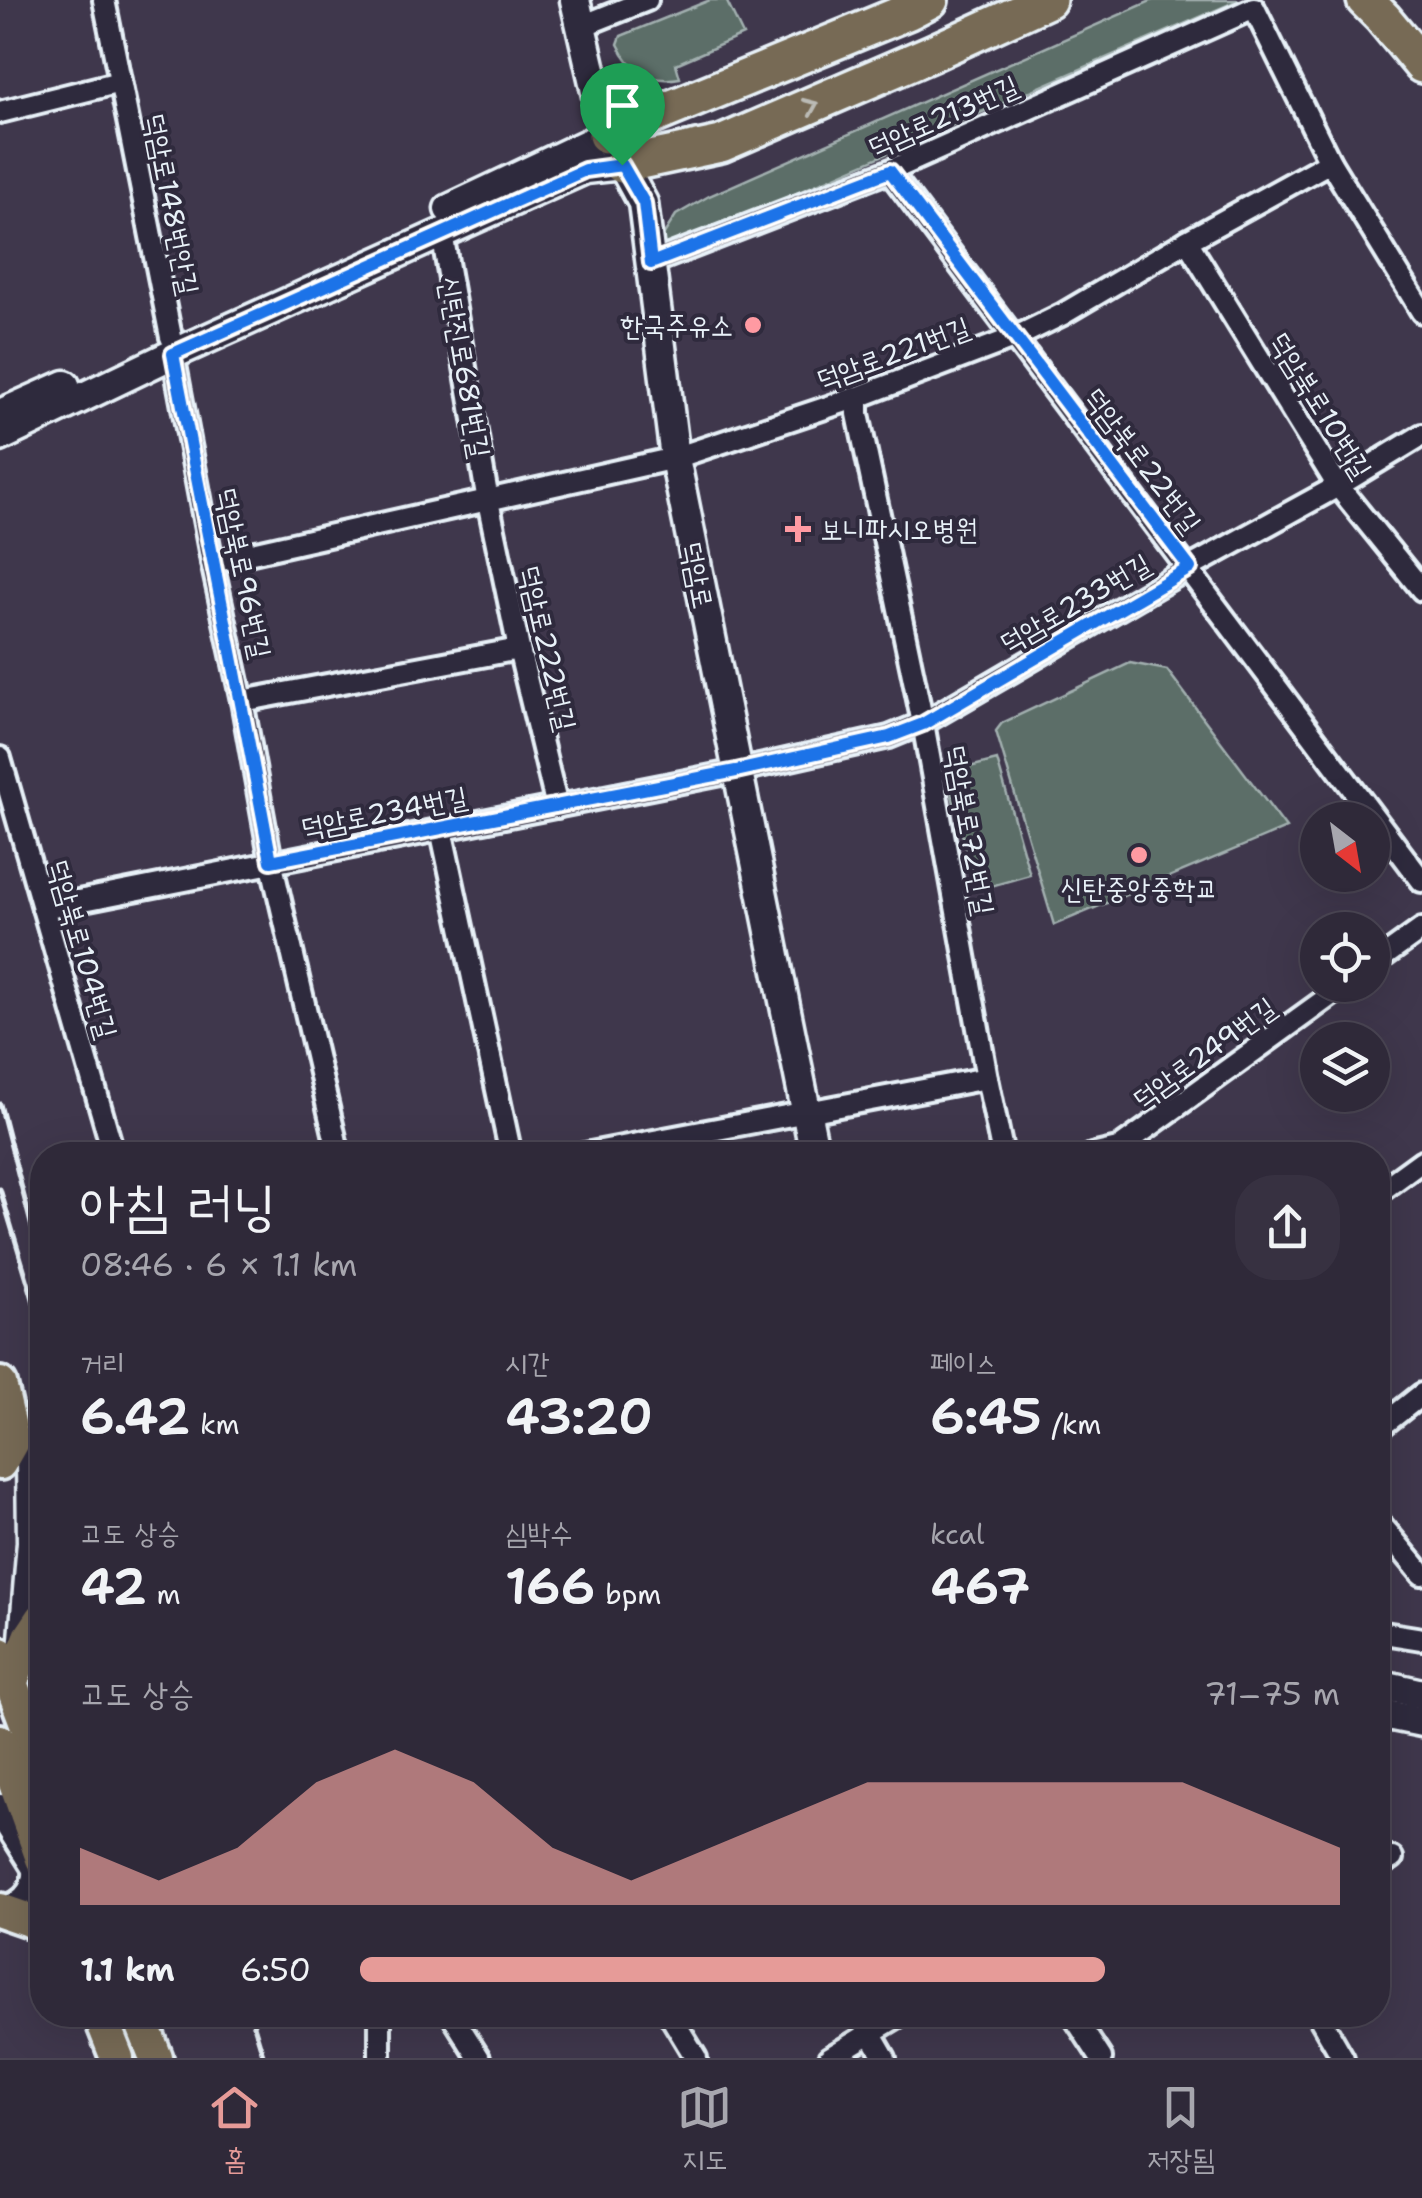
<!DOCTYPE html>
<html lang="ko">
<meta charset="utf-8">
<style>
:root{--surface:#2f2939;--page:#373141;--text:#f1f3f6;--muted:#a7a6ae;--line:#4a4553;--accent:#e69b98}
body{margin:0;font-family:"Shantell Sans","Poor Story",sans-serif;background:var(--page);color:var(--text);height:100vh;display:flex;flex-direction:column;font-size:38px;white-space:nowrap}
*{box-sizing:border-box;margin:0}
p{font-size:32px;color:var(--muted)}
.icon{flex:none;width:55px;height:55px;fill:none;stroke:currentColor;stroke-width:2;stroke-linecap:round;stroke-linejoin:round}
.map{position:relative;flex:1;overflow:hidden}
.panel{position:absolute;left:30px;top:1142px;width:1360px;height:885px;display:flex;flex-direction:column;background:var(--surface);border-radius:40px;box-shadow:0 10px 40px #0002,0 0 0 2px var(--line)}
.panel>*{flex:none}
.needle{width:65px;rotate:149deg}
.buttons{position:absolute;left:1300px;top:802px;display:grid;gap:20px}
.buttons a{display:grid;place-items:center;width:90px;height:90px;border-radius:50%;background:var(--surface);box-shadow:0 10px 40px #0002,0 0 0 2px var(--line);font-size:50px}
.pin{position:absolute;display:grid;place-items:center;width:85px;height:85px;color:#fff;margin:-102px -42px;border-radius:50% 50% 50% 0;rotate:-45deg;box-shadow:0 0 10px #0007}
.pin .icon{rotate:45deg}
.round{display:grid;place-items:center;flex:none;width:105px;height:105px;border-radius:40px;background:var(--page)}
.headline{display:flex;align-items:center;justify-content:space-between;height:170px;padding:0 50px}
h1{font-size:55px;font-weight:600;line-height:75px}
.stats{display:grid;grid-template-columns:repeat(3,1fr);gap:15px;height:170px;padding:10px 50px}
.stats div{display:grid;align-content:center}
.stats b{font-size:50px;font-weight:600}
.stats small{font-size:28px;font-weight:400}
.stats p{font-size:28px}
.chart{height:280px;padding:20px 50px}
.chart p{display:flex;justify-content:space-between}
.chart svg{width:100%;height:180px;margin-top:10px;fill:var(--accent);opacity:.7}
ul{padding:0 50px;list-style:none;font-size:32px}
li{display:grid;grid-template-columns:160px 120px 1fr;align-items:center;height:75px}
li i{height:25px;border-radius:12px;background:var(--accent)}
.dock{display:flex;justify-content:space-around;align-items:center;height:140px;border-top:2px solid var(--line);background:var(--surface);font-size:28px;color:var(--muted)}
.dock a{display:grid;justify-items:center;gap:5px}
.dock .active{color:var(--accent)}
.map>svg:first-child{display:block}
.green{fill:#5c6e67;stroke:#a2b0b0;stroke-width:2.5}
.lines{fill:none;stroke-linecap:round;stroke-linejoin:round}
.street-casing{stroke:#e8f1f8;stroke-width:28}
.secondary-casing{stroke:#e8f1f8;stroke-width:35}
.primary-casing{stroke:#e8f1f8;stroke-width:40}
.highway-casing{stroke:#e8f1f8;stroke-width:42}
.street{stroke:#2f2a3d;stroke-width:20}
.secondary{stroke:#2f2a3d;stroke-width:28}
.primary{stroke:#776a54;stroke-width:32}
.highway{stroke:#776a54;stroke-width:35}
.rail{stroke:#e8f1f8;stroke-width:5}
.oneway{stroke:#bbbbb6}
.route-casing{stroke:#fff;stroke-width:20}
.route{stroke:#1a73e8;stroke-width:12}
.poi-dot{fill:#ff9aa2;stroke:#2f2a3d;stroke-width:4}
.labels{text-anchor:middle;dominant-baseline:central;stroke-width:8;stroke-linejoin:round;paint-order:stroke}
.street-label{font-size:28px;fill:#e8f1f8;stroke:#2f2a3d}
.poi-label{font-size:28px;fill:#e8f1f8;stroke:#2f2a3d;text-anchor:end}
</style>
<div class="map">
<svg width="1422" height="2058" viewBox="0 0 1422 2058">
<rect width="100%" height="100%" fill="#3f374c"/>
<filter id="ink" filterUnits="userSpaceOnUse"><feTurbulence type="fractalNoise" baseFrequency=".01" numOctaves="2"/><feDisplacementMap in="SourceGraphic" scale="20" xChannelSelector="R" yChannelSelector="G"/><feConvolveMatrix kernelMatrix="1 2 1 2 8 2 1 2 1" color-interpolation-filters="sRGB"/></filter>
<g filter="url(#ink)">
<!-- green -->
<g class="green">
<path d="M710 0H726L743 35 676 64 680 78C650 83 631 72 618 44L621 36Z"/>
<polygon points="1153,0 1239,0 666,250 662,237 676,215 709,196"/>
<polygon points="1130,663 1167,670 1286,828 1054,925 996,731 1002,723"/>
<polygon points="997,760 1030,875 977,890 946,773"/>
</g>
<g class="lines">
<!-- street casing -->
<g class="street-casing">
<g id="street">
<polyline points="104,0 171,337"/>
<polyline points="582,26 647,0"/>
<polyline points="0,112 120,82"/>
<polyline points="889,171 1422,881"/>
<polyline points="442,233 488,501 519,649 557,807"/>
<polyline points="1187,241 1338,486 1422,590"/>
<polyline points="651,263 889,171 1254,8 1330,162 1422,312"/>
<polyline points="173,354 212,562 242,701 271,861 339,1155"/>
<polyline points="858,397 858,414 923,723 987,1078 1003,1155"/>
<polyline points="212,562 675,458 858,397 1016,337 1063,314 1187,241 1330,162"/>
<polyline points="242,701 519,649"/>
<polyline points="0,758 114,1155"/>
<polyline points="441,829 511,1155"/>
<polyline points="43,908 737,771 889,737 923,723 1189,568 1338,486 1422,435"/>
<polyline points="1372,965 1422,929"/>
<polyline points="580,1155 987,1078"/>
<polyline points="1092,1155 1118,1149 1345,985"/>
<polyline points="1378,1193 1422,1161"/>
<polyline points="1378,1429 1422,1394"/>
<polyline points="1378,1521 1422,1574"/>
<polyline points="1378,1632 1422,1639"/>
<polyline points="1378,1866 1392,1858"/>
<path d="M0 1908C27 1903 37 1884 32 1859"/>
<polyline points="380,2015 380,2058"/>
<polyline points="452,2015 479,2058"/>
<polyline points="670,2015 696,2058"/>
<polyline points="860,2015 885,2058"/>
<polyline points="1073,2015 1101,2058"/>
<polyline points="1318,2015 1343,2058"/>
<polyline points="829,2058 900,2015"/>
</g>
</g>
<!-- secondary casing -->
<g class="secondary-casing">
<g id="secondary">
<polyline points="575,0 606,135 643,203 675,458 815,1155"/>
<polyline points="449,209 606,135"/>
<polyline points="0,414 65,385"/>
<polyline points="0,437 173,354 585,169 622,165"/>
<polyline points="23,1651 32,1542 31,1458"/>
<polyline points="1378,1684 1422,1694"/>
<polyline points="1378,1713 1422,1722"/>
<polyline points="0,1809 42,1876"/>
</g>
</g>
<!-- primary casing -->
<g class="primary-casing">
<g id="primary">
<polyline points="0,1384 13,1440 0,1463"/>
<polyline points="0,1654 42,1765"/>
<polyline points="11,1683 30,1637 42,1619"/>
<polyline points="0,1741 42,1859"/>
<polyline points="0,1910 29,1920 42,1928"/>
<polyline points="100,2015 117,2058"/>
<polyline points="139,2015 156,2058"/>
</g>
</g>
<!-- highway casing -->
<g class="highway-casing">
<g id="highway">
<polyline points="1365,0 1383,18 1422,65"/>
<polyline points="606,135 909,11 930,0"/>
<polyline points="622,165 721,144 932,53 1048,0"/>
</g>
</g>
<!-- street -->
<use href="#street" class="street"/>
<!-- secondary -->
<use href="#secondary" class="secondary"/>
<!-- primary -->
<use href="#primary" class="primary"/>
<!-- highway -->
<use href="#highway" class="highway"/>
<!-- rail -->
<g class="rail">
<polyline points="0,1104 42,1266"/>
<polyline points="0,1189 42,1329"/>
<polyline points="251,2015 264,2058"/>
</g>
</g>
<!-- one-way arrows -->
<defs><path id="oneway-chevron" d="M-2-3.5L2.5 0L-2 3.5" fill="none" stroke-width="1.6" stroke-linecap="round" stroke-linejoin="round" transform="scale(2.5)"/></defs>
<use class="oneway" href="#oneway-chevron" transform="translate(811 106) rotate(-23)"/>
</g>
<g class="lines" filter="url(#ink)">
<!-- route casing -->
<g class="route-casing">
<path id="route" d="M622 165 644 203 651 263 890 171 1190 568 923 724 889 737 736 771 271 861C240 692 205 523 173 354L585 170Z"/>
</g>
<!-- route -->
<use href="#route" class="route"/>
</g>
<!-- markers -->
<g class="poi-dot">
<circle cx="753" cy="325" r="10"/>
<path d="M793 514h10v10h10v10h-10v10h-10v-10h-10v-10h10z"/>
<circle cx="1139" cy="855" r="10"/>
</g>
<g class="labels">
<!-- street labels -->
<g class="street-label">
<text transform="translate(943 116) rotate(-24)">덕암로213번길</text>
<text transform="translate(172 204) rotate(79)">덕암로148번안길</text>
<text transform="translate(893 353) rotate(-20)">덕암로221번길</text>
<text transform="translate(465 367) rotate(80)">신탄진로681번길</text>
<text transform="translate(1321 405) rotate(58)">덕암북로10번길</text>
<text transform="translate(1143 460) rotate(53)">덕암북로22번길</text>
<text transform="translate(244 573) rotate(78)">덕암북로96번길</text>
<text transform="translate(698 575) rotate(79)">덕암로</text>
<text transform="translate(1075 603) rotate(-30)">덕암로233번길</text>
<text transform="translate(548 648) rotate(77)">덕암로222번길</text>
<text transform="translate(384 812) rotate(-11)">덕암로234번길</text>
<text transform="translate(970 830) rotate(80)">덕암북로72번길</text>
<text transform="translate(83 949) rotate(74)">덕암북로104번길</text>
<text transform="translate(1204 1053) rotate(-36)">덕암로249번길</text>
</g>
<!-- poi labels -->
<g class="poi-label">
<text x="733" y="325">한국주유소</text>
<text x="820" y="529" text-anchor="start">보니파시오병원</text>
<text x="1139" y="888" text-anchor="middle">신탄중앙중학교</text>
</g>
</g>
</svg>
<div class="buttons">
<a><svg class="needle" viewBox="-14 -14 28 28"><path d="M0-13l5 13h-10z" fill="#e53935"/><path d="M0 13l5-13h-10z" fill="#a7a6ae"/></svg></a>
<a><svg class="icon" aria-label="locate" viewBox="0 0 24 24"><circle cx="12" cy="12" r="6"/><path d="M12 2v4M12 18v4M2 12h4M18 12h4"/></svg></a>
<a><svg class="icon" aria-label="layers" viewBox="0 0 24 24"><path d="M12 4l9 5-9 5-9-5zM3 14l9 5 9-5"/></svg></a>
</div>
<div class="pin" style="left:622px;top:165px;background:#1e9e55"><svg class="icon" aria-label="arrive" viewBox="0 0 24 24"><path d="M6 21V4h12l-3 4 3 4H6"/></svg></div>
<section class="panel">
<div class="headline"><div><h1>아침 러닝</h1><p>08:46 · 6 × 1.1 km</p></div><a class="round"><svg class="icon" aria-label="share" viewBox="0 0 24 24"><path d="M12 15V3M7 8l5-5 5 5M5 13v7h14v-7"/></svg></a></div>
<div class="stats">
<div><p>거리</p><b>6.42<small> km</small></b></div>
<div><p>시간</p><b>43:20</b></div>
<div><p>페이스</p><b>6:45<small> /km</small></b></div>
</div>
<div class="stats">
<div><p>고도 상승</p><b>42<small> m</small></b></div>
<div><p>심박수</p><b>166<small> bpm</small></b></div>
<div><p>kcal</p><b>467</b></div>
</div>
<div class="chart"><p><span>고도 상승</span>71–75 m</p>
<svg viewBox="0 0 160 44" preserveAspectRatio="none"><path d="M0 44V30L10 38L20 30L30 14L40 6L50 14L60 30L70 38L80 30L90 22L100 14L110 14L120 14L130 14L140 14L150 22L160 30V44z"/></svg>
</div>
<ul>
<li><b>1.1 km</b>6:50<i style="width:76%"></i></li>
</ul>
</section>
</div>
<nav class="dock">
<a class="active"><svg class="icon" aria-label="home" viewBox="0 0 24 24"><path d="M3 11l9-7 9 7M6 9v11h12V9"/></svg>홈</a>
<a><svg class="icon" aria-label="map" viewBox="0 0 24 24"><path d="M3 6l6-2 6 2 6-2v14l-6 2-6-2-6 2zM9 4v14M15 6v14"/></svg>지도</a>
<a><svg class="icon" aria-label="saved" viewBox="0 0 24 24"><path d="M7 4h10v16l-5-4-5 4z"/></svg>저장됨</a>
</nav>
